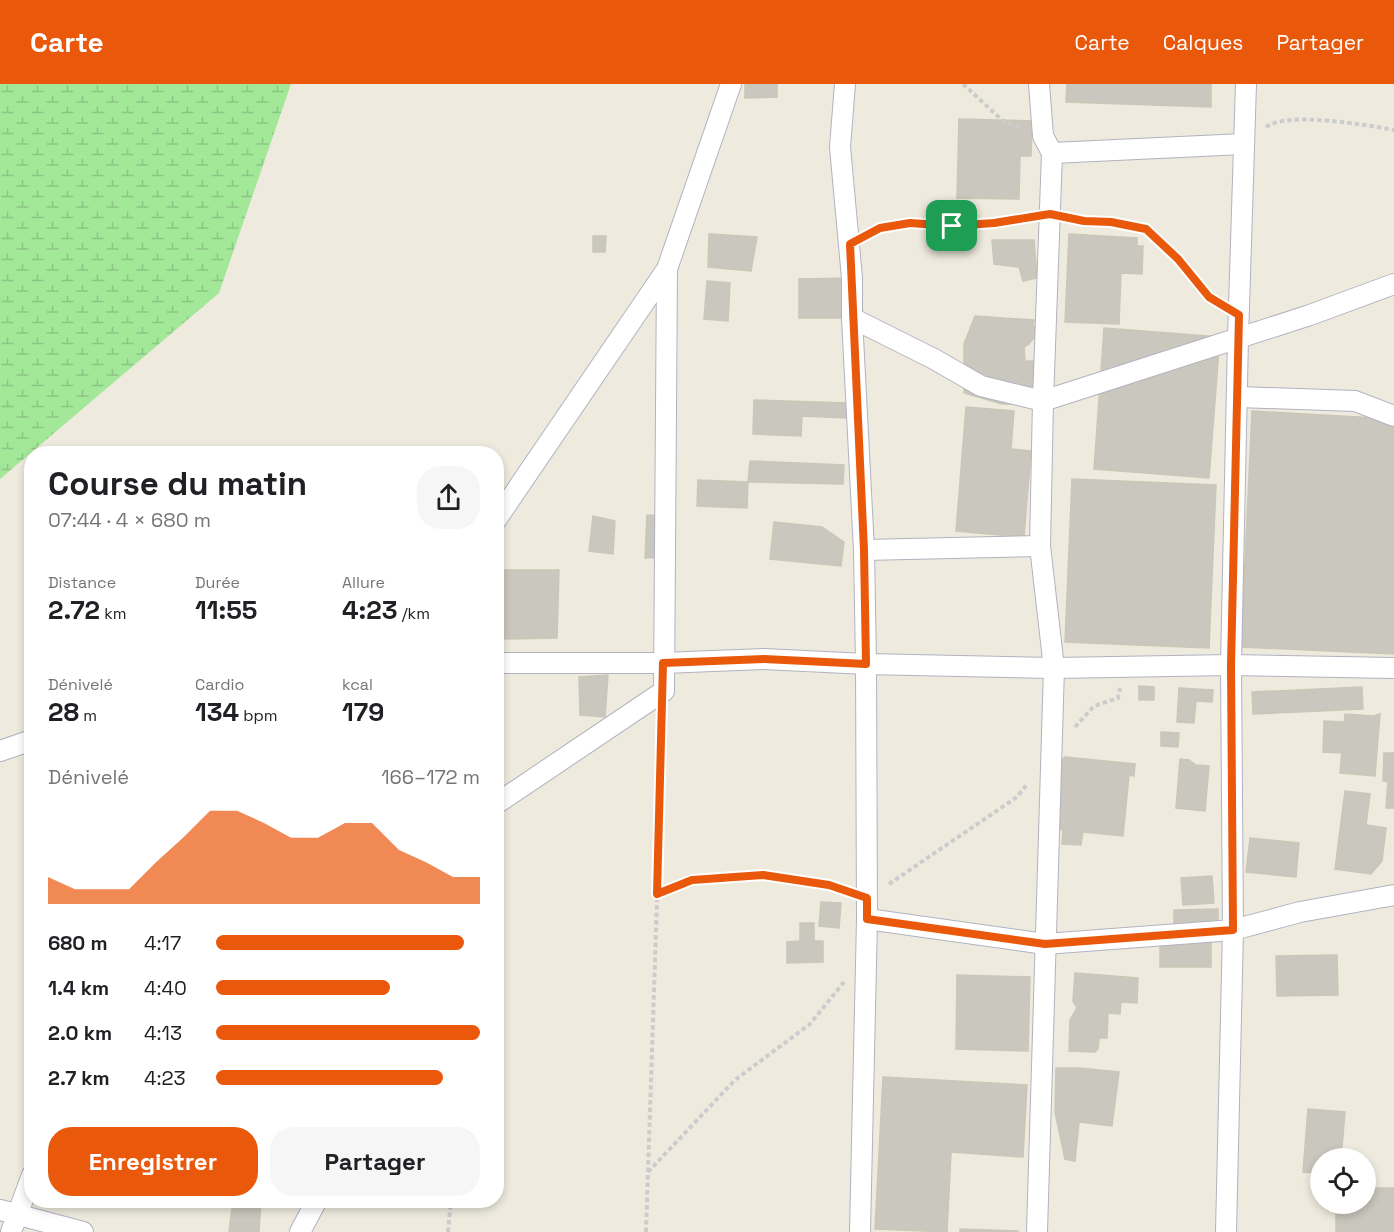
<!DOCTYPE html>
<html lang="fr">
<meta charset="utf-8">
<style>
:root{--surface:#fff;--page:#f6f6f6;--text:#202124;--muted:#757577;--accent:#ea580c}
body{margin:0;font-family:"Space Grotesk",sans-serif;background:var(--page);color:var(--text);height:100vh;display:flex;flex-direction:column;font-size:22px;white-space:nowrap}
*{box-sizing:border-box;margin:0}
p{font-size:20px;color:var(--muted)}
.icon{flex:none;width:33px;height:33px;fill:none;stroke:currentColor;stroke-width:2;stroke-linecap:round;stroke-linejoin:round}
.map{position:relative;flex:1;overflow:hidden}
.panel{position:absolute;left:24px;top:362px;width:480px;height:762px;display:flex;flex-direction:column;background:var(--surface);border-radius:24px;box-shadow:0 3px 9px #0003}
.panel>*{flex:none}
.buttons{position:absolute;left:1310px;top:1064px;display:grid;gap:12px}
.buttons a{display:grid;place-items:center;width:66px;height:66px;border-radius:50%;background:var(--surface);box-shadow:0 3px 9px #0003;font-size:30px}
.pin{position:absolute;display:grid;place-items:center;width:51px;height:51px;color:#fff;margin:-26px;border-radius:12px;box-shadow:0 3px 9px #0006}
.round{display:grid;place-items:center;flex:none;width:63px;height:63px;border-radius:24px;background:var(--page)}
.overview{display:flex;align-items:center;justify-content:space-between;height:102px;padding:0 24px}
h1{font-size:33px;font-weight:700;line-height:45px}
.stats{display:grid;grid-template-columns:repeat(3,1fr);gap:9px;height:102px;padding:6px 24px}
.stats div{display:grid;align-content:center}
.stats b{font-size:26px;font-weight:700}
.stats small{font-size:16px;font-weight:400}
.stats p{font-size:16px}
.chart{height:168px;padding:12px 24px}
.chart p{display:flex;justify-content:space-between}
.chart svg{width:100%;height:108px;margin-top:6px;fill:var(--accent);opacity:.7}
.cta{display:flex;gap:12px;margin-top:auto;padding:12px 24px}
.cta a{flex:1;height:69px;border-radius:24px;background:var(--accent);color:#fff;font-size:24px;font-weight:700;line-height:69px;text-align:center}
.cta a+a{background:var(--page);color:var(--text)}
ul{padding:0 24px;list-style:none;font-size:20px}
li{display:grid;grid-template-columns:96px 72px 1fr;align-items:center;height:45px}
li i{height:15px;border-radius:8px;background:var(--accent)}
header{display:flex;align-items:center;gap:36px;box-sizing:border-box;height:84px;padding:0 30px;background:var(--accent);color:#fff}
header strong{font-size:28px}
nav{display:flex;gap:33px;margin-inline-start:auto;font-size:21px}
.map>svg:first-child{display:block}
.wetland{fill:url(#wetland-marsh)}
.building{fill:#cac7be;stroke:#cac7b8;stroke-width:1.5}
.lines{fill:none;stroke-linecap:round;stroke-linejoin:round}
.street-casing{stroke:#b2b2c0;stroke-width:22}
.path{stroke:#ccc;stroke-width:4;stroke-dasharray:4.5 3;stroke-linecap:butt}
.street{stroke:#fff;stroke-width:20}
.route-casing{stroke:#fff;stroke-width:12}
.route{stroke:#ea580c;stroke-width:8}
</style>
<header>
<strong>Carte</strong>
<nav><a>Carte</a><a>Calques</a><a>Partager</a></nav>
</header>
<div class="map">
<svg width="1394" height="1148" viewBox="0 0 1394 1148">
<defs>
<pattern id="wetland-marsh" width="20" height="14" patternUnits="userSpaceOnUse" patternTransform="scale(1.5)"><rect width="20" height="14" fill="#a3e799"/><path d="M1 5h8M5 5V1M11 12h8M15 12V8" fill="none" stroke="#8cc684"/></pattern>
</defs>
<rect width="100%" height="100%" fill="#eeebde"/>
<!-- wetland -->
<polygon class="wetland" points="0,0 291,0 219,209 0,395"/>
<!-- building -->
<g class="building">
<polygon points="745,0 777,0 777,13 745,14"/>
<polygon points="1067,0 1211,0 1211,23 1066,18"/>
<polygon points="959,35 1032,37 1031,72 1020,72 1019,115 957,114"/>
<polygon points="709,150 757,153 751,187 708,183"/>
<polygon points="1069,150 1137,154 1137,162 1143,162 1142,190 1121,189 1119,240 1065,238"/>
<polygon points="593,152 606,152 605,168 593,168"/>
<polygon points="992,156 1034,156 1037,194 1023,197 1019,183 994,180"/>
<polygon points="852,194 852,234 799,234 799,195"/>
<polygon points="707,197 730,199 728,237 704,235"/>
<polygon points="975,232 1034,236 1033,241 1040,246 1029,260 1024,263 1025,277 1034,277 1035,308 1015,320 1002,320 964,309 964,260"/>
<polygon points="1104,244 1220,253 1209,394 1094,385"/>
<polygon points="754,316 846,319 846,334 802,332 801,352 753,350"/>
<polygon points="966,323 1014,327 1011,365 1031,367 1024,453 956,447"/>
<polygon points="1252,327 1394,335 1394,570 1241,563"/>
<polygon points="750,377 844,381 843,400 748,398"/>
<polygon points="1072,395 1216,401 1209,564 1065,558"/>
<polygon points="698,396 748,398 747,424 697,422"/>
<polygon points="647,431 672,432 672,473 645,474"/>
<polygon points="593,432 615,437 613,470 589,467"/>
<polygon points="774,438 822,443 844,458 841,482 770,475"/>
<polygon points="503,486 559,486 557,554 503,555"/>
<polygon points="608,591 605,633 580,631 579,593"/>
<polygon points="1139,602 1154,603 1154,616 1139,616"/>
<polygon points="1362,603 1363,625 1253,630 1252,608"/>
<polygon points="1179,604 1213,606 1212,618 1196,617 1194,639 1177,638"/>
<polygon points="1345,630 1373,632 1380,630 1375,692 1340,689"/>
<polygon points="1324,637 1343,638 1342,669 1323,668"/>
<polygon points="1161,648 1179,649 1178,663 1161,662"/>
<polygon points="1384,669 1394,669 1394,698 1383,697"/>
<polygon points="1065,673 1135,680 1134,692 1129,691 1123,752 1083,748 1081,761 1062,760 1063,746 1057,745 1055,682"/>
<polygon points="1180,675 1189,676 1196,681 1209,682 1205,727 1176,724"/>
<polygon points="1388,698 1394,698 1394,724 1386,724"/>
<polygon points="1345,707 1370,710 1366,741 1386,744 1382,777 1371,790 1335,785"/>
<polygon points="1250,754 1299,759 1296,793 1246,788"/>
<polygon points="1212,792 1214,819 1183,821 1181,794"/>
<polygon points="821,818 841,819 839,844 819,842"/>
<polygon points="1218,825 1218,836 1211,836 1211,883 1160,883 1160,862 1174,862 1174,826"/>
<polygon points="800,839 814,839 814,857 823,857 823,878 787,879 787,858 800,857"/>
<polygon points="1337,871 1338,911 1277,912 1276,872"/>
<polygon points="1075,889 1138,894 1137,919 1121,918 1120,930 1108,929 1107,954 1099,954 1098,965 1095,968 1069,967 1070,936 1077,924 1073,917"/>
<polygon points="957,891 1030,893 1028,967 956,965"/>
<polygon points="1056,984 1079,984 1119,988 1112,1042 1079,1038 1075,1077 1065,1075 1055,1028"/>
<polygon points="883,993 1027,1001 1023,1073 951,1068 947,1148 875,1145"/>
<polygon points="1308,1025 1345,1028 1341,1074 1320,1074 1320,1089 1303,1088"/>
<polygon points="1365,1104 1394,1104 1394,1148 1336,1148 1336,1119 1365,1119"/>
<polygon points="233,1116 261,1116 259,1148 229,1148"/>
<polygon points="960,1145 1018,1147 1018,1148 960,1148"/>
</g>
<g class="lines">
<!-- street casing -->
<g class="street-casing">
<g id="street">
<polyline points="845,0 840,63 852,194 852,234 864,466 866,580 867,835 860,1148"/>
<polyline points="1052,69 1244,60"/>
<polyline points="852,234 934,275 981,302 1043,317 1310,231 1394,200"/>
<polyline points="1238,313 1355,317 1394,332"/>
<polyline points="496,436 667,185 731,0"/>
<polyline points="864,466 1040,462"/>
<polyline points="496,579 663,579 764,575 866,580 1054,584 1231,581 1394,584"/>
<polyline points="0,667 32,656"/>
<polyline points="496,720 664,607 667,185"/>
<polyline points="867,835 1045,860 1233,846 1300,828 1394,811"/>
<polyline points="0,1126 83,1148"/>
<polyline points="11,1148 32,1091"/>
<polyline points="300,1148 317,1116"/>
<polyline points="1037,1148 1054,584 1040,462 1043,317 1052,69 1043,52 1039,0"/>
<polyline points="1226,1148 1233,846 1231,581 1238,254 1246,0"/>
</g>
</g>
<!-- path -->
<g class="path">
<polyline points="963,0 1002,36 1021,44"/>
<path d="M1266 43C1287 27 1367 41 1394 46"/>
<polyline points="1072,135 1111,138 1146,145 1178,175 1209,213 1217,218"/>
<path d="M868 151C900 134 921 143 954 142 980 141 1004 137 1029 134"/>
<polyline points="1075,643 1094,622 1118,614 1120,604"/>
<polyline points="889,800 1017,713 1028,699"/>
<polyline points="657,810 692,796 763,791 829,801 845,807"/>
<polyline points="648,1088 735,996 810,940 844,898"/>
<polyline points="448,1148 451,1116"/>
<polyline points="646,1148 663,635"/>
</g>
<!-- street -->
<use href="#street" class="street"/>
</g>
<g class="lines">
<!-- route casing -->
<g class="route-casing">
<polygon id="route" points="1050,130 1084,137 1111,138 1146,145 1178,175 1209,213 1239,231 1231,581 1233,846 1045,860 867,835 867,814 829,801 763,791 692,796 657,810 663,579 764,575 866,580 864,466 850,160 880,144 910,139 952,142 994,139"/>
</g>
<!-- route -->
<use href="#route" class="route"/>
</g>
</svg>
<div class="buttons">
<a><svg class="icon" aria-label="locate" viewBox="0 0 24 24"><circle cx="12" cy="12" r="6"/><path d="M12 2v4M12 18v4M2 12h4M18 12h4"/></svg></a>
</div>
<div class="pin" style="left:952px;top:142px;background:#1e9e55"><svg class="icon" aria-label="arrive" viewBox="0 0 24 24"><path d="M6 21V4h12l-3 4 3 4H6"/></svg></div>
<section class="panel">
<div class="overview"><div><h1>Course du matin</h1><p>07:44 · 4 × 680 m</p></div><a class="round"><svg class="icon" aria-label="share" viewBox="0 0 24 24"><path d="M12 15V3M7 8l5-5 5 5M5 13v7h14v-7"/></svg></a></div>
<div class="stats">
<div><p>Distance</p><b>2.72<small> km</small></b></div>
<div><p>Durée</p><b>11:55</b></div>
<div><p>Allure</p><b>4:23<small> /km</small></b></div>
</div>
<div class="stats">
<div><p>Dénivelé</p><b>28<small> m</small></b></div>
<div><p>Cardio</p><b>134<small> bpm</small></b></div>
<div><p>kcal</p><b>179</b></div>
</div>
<div class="chart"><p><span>Dénivelé</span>166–172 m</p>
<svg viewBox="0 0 160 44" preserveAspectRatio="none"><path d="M0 44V33L10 38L20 38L30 38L40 27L50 17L60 6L70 6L80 11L90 17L100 17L110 11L120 11L130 22L140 27L150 33L160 33V44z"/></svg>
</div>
<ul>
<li><b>680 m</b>4:17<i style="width:94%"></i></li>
<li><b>1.4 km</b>4:40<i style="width:66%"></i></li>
<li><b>2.0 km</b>4:13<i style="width:100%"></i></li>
<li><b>2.7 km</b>4:23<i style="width:86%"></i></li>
</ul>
<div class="cta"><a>Enregistrer</a><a>Partager</a></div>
</section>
</div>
